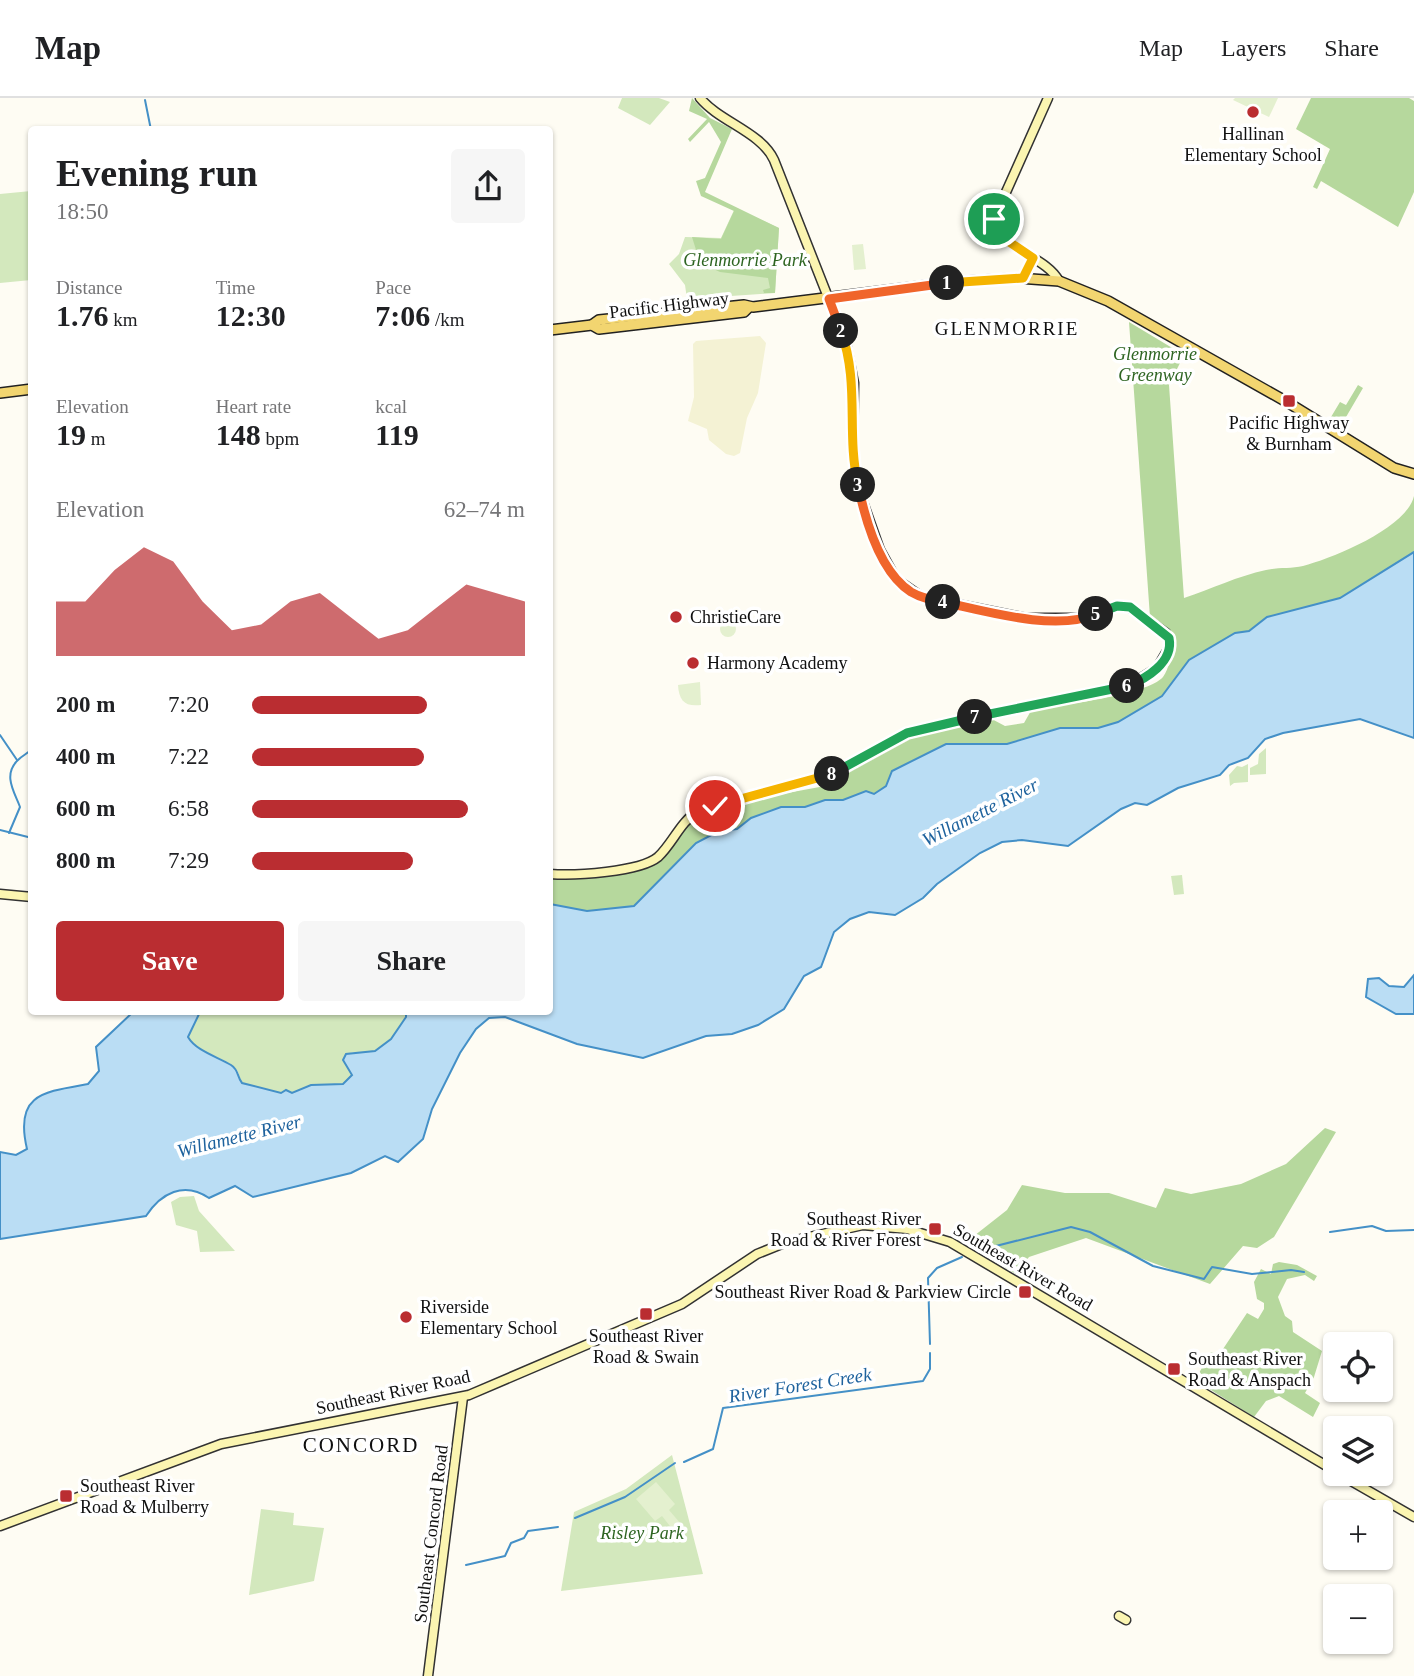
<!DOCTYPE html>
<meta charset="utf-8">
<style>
:root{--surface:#fff;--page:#f6f6f6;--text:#202124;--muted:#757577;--line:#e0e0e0;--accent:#ba2d31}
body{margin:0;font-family:"Times New Roman",serif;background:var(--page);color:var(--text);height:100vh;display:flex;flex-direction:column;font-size:26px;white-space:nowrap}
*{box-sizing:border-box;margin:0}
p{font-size:23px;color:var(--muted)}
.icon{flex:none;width:38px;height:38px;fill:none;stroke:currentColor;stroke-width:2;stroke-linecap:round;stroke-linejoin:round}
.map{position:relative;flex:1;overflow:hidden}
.panel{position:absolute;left:28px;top:28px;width:525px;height:889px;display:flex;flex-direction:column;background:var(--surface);border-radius:7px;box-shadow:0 2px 5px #0004}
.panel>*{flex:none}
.tools{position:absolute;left:1323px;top:1234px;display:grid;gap:14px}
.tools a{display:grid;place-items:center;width:70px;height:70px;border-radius:7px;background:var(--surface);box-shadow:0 2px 5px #0004;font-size:35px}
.pin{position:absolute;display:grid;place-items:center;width:60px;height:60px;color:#fff;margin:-30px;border:4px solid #fff;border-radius:50%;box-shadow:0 2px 7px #0007}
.km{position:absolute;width:35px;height:35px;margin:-18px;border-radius:50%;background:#222;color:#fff;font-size:19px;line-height:35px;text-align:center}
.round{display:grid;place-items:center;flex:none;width:74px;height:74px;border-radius:7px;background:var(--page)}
.summary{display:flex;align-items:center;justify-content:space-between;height:119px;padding:0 28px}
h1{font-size:38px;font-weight:600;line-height:52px}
.metrics{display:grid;grid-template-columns:repeat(3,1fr);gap:10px;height:119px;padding:7px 28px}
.metrics div{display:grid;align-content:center}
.metrics b{font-size:30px;font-weight:600}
.metrics small{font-size:19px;font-weight:400}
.metrics p{font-size:19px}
.chart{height:196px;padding:14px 28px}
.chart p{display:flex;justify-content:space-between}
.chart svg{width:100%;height:126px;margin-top:7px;fill:var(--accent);opacity:.7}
.action{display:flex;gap:14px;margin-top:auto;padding:14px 28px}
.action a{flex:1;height:80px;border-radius:7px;background:var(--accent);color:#fff;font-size:28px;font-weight:600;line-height:80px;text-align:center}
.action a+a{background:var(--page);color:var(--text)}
ul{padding:0 28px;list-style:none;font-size:23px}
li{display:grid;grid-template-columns:112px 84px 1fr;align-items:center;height:52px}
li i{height:18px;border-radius:9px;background:var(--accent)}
header{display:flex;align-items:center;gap:42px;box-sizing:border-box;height:98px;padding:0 35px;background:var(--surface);border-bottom:2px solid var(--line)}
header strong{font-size:33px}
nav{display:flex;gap:38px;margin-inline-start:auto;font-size:24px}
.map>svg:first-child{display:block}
.farmland{fill:#f4f2d4}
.green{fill:#d3e8bd}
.forest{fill:#b6d89d}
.pitch{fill:#e4f0cf}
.water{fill:#baddf4;stroke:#4490c7;stroke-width:2}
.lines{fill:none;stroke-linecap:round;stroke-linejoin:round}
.stream{stroke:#4490c7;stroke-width:2}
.secondary-casing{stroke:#323232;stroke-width:11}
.primary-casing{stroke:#212121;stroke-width:12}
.secondary{stroke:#fbf5b1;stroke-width:8}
.primary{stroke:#f2d570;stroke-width:9}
.split-1-casing{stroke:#fff;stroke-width:14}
.split-2-casing{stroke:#fff;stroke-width:14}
.split-3-casing{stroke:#fff;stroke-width:14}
.split-4-casing{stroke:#fff;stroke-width:14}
.split-5-casing{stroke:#fff;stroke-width:14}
.split-6-casing{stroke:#fff;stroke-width:14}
.split-7-casing{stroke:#fff;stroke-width:14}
.split-8-casing{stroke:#fff;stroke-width:14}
.split-9-casing{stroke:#fff;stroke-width:14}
.split-1{stroke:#f5b400;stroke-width:9}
.split-2{stroke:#f0652b;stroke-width:9}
.split-3{stroke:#f5b400;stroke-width:9}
.split-4{stroke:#f0652b;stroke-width:9}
.split-5{stroke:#f0652b;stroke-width:9}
.split-6{stroke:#22a559;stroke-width:9}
.split-7{stroke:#22a559;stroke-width:9}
.split-8{stroke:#22a559;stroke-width:9}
.split-9{stroke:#f5b400;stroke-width:9}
.poi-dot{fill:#ba2d31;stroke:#fff;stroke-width:2.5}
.labels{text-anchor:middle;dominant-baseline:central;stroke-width:7;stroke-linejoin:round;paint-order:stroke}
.poi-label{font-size:18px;fill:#101010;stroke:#fff;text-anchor:start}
.park-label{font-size:18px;font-style:italic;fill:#2e6522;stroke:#fff}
.street-label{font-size:18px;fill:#101010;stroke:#fff}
.neighbourhood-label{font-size:19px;letter-spacing:2px;fill:#101010;stroke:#fff}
.water-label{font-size:19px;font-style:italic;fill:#1e629d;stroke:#fff}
.quarter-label{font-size:21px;letter-spacing:2px;fill:#101010;stroke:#fff}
</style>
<header>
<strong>Map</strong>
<nav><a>Map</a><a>Layers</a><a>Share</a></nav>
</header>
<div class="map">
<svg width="1414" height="1578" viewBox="0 0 1414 1578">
<rect width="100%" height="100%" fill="#fefcf3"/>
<!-- farmland -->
<polygon class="farmland" points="760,238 766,245 758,295 747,320 740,355 734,358 726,356 709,342 707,331 688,323 694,299 693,246 696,243"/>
<!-- green -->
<g class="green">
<polygon points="622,0 659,0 670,4 650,27 618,10"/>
<polygon points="31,93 31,182 0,185 0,96"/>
<polygon points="735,110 779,130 775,195 687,201 685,187 669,166 679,156 685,139 721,140"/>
<polygon points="1266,650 1266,676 1250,677 1250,670 1258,666 1259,656"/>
<polygon points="1248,666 1248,684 1234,685 1230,688 1229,677 1237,668 1242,669"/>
<polygon points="1182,777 1184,796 1174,797 1171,778"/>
<path d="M200 914H406C405 927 384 952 370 955 361 956 353 951 344 958L343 962 352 977 343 986 311 987 292 995 286 992 281 995 242 985C239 979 240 975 235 970 222 958 198 955 188 939Z"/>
<polygon points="194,1098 199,1113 235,1153 200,1154 197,1133 176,1127 171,1104 180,1099"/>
<polygon points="672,1357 703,1476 561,1493 574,1414 626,1391"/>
<polygon points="261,1411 294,1415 293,1427 324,1430 314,1483 249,1497"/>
</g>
<!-- forest -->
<g class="forest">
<polygon points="692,0 710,20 732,31 705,94 779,130 775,195 764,195 763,192 770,190 768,180 720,174 696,163 697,155 692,139 721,141 734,113 701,98 696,83 705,80 721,44 709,24 690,44 688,41 707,21 689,13"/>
<polygon points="1311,0 1409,0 1414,3 1414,94 1398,129 1321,83 1317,91 1313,89 1330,51 1296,31"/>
<path d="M1129 224 1184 257 1169 287 1184 500C1211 491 1238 478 1266 472 1278 469 1291 471 1303 468 1333 460 1407 430 1414 398V454L1340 500 1267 519 1249 533 1235 535 1189 562 1162 598 1118 624 1098 630H1060L1007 646H946L892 673 886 688 874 696 866 693 843 702H825L805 709H781L751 720 737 731 718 733 696 745 634 808 587 813 550 806V778L644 769 694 721 771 698 825 688 904 641 923 633 978 624 988 619 1005 628 1024 625 1032 611C1059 608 1147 597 1163 579 1171 568 1172 549 1171 537L1150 519Z"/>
<polygon points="1358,287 1363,290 1339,331 1328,324 1340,304 1346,307"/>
<polygon points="1325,1030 1336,1034 1274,1139 1257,1150 1243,1148 1210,1186 1086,1140 1029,1159 1016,1176 965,1145 1007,1112 1022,1087 1065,1095 1109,1095 1156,1110 1165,1090 1191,1096 1241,1086 1286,1066"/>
<polygon points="1279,1164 1297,1167 1317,1178 1314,1183 1305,1177 1287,1181 1278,1199 1285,1218 1292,1223 1293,1234 1322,1253 1314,1279 1305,1295 1320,1305 1313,1319 1279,1298 1266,1303 1254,1319 1195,1282 1211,1254 1219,1257 1247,1215 1258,1221 1264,1211 1264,1205 1257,1201 1254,1184 1261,1171 1271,1176 1273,1166"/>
</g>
<!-- pitch -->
<g class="pitch">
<polygon points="1235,0 1278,0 1269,19 1233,2"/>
<polygon points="863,146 866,171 854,172 852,147"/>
<circle cx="728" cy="531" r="8"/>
<path d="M700 584 701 607C685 609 679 603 678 587Z"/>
<polygon points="656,1384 675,1406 669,1412 681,1426 673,1432 662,1418 655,1423 636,1401"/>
</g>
<!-- water -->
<g class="water">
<path d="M1414 454V640L1360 621 1283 635 1265 641 1248 660 1229 667 1220 677 1178 690 1147 707 1135 705 1121 711 1068 748 1022 742 1002 744 980 755 937 786 923 800 895 817 869 814 850 821 834 834 821 869 804 878 784 911 758 927 732 936 706 938 643 960 577 946 505 919 489 920 476 931 460 955 432 1011 423 1041 398 1064 385 1058 351 1075 253 1099 235 1088 209 1100C184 1083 161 1095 146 1118L0 1141V1054L16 1057 27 1051C14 996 43 994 88 986L99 973 96 949 133 914H200L188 939C196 953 218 959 231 967 239 972 237 979 242 985L281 995 286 992 292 995 311 987 343 986 352 977 343 962 346 956 375 953 391 941 406 919V914H550V806L587 813 634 808 696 745 719 733 737 731 751 720 781 709H805L825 702H843L866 693 874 696 886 688 892 673 946 646H1007L1060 630H1098L1118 624 1162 598 1189 562 1235 535 1249 533 1267 519 1340 500Z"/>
<polygon points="1414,877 1414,916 1396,916 1366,899 1368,881 1379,880 1389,888 1404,889"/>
</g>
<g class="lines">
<!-- stream -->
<g class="stream">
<polyline points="145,2 151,32"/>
<polyline points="0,637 17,662"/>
<polyline points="0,732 32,740"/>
<path d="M9 735 20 709C15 695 2 677 18 662 23 657 27 656 32 651"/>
<polyline points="1330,1134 1372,1128 1386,1133 1414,1132"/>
<polyline points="984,1151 1071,1129 1090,1134 1153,1168 1204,1181 1212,1169 1252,1176 1291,1172 1304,1174"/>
<polyline points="930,1246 928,1180 937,1170 962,1159"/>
<polyline points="684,1364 713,1351 723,1310 923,1283 930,1271 930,1255"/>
<polyline points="575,1420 625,1399 675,1365"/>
<polyline points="466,1467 505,1458 511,1445 524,1440 528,1433 558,1429"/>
</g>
<!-- secondary casing -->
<g class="secondary-casing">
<g id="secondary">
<path d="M1048 0 994 121C999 152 1045 157 1059 183"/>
<polyline points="1023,180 1033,160"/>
<path d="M550 776C574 778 640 774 658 759 673 745 680 724 698 713L834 676 913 633 1130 587 1157 570 1170 548 1166 535 1127 508 1112 509 1081 520H1026L922 499 896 481 880 452 858 390 853 352 854 285 846 245 774 62C761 34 720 24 700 0"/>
<polyline points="0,796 32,799"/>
<polyline points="1339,1376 1414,1419"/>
<polyline points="0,1428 221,1346 469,1297 682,1206 757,1156 787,1144 863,1127 907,1131 950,1144 1335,1373"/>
<polyline points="1119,1518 1126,1522"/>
<polyline points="428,1578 463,1299"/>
</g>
</g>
<!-- primary casing -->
<g class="primary-casing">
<g id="primary">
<polyline points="592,227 599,222 744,207 753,209 953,184 1018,180 1059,183 1108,203 1287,304 1394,370 1414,376"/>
<polyline points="550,232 592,227 599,231 744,214 749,209"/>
<polyline points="0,295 32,291"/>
</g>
</g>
<!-- secondary -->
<use href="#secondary" class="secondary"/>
<!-- primary -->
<use href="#primary" class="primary"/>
</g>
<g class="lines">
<!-- split-1 casing -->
<g class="split-1-casing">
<polyline id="split-1" points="947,185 1023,180 1033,160 1002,139 994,121"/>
</g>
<!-- split-2 casing -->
<g class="split-2-casing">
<polyline id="split-2" points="841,233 829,201 947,185"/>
</g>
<!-- split-3 casing -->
<g class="split-3-casing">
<path id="split-3" d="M841 233C860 286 846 334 858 387"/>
</g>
<!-- split-4 casing -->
<g class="split-4-casing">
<path id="split-4" d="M858 387C865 421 880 474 911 494 921 500 932 502 943 504"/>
</g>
<!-- split-5 casing -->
<g class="split-5-casing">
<path id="split-5" d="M943 504C985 513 1056 534 1096 516"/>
</g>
<!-- split-6 casing -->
<g class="split-6-casing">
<path id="split-6" d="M1096 516 1117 508 1130 509 1169 540C1174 564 1146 581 1127 588"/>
</g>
<!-- split-7 casing -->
<g class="split-7-casing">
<polyline id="split-7" points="975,619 1127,588"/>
</g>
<!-- split-8 casing -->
<g class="split-8-casing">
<polyline id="split-8" points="832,676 907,635 975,619"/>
</g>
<!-- split-9 casing -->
<g class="split-9-casing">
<polyline id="split-9" points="715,708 832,676"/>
</g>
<!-- split-1 -->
<use href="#split-1" class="split-1"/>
<!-- split-2 -->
<use href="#split-2" class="split-2"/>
<!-- split-3 -->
<use href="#split-3" class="split-3"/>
<!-- split-4 -->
<use href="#split-4" class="split-4"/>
<!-- split-5 -->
<use href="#split-5" class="split-5"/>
<!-- split-6 -->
<use href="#split-6" class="split-6"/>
<!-- split-7 -->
<use href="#split-7" class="split-7"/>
<!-- split-8 -->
<use href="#split-8" class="split-8"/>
<!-- split-9 -->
<use href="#split-9" class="split-9"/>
</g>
<!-- markers -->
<g class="poi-dot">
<circle cx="1253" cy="14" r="7"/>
<rect x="1282" y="296" width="14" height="14" rx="3.5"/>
<circle cx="676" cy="519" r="7"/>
<circle cx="693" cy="565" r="7"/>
<rect x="928" y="1124" width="14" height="14" rx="3.5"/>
<rect x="1018" y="1187" width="14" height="14" rx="3.5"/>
<rect x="639" y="1209" width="14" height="14" rx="3.5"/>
<circle cx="406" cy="1219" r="7"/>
<rect x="1167" y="1264" width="14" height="14" rx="3.5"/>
<rect x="59" y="1391" width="14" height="14" rx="3.5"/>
</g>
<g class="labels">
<!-- poi labels -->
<g class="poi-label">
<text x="1253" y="36" text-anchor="middle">Hallinan<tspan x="1253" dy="21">Elementary School</tspan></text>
<text x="1289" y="325" text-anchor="middle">Pacific Highway<tspan x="1289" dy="21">&amp; Burnham</tspan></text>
<text x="690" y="519">ChristieCare</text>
<text x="707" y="565">Harmony Academy</text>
<text x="921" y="1121" text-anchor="end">Southeast River<tspan x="921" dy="21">Road &amp; River Forest</tspan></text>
<text x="1011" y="1194" text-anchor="end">Southeast River Road &amp; Parkview Circle</text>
<text x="420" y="1209">Riverside<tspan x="420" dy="21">Elementary School</tspan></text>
<text x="646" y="1238" text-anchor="middle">Southeast River<tspan x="646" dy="21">Road &amp; Swain</tspan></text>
<text x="1188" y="1261">Southeast River<tspan x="1188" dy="21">Road &amp; Anspach</tspan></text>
<text x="80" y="1388">Southeast River<tspan x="80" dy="21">Road &amp; Mulberry</tspan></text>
</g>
<!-- park labels -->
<g class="park-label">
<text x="745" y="162">Glenmorrie Park</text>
<text x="1155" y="256">Glenmorrie<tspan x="1155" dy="21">Greenway</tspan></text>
<text x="642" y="1435">Risley Park</text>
</g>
<!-- street labels -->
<g class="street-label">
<text transform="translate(669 207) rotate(-7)">Pacific Highway</text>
<text transform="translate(1023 1169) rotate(30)">Southeast River Road</text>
<text transform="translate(393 1294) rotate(-12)">Southeast River Road</text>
<text transform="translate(431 1436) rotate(-83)">Southeast Concord Road</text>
</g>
<!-- neighbourhood labels -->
<g class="neighbourhood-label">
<text x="1007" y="230">GLENMORRIE</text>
</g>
<!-- water labels -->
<g class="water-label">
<text transform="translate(980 714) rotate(-27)">Willamette River</text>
<text transform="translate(239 1038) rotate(-14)">Willamette River</text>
<text transform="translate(800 1287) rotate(-9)">River Forest Creek</text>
</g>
<!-- quarter labels -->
<g class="quarter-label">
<text x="361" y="1347">CONCORD</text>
</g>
</g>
</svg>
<div class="tools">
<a><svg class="icon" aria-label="locate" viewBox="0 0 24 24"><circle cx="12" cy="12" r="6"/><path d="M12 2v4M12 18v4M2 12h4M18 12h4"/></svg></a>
<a><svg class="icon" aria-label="layers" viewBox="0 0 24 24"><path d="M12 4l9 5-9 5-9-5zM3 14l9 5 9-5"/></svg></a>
<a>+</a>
<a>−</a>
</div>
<div class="pin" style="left:994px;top:121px;background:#1e9e55"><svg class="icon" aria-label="arrive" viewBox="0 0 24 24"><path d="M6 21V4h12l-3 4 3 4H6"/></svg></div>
<div class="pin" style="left:715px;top:708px;background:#d93025"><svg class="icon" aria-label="check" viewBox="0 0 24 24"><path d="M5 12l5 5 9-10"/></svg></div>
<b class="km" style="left:947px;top:185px">1</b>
<b class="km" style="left:841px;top:233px">2</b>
<b class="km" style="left:858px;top:387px">3</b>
<b class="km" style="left:943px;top:504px">4</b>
<b class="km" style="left:1096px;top:516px">5</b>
<b class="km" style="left:1127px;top:588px">6</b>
<b class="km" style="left:975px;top:619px">7</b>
<b class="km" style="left:832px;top:676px">8</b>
<section class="panel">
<div class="summary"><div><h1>Evening run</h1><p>18:50</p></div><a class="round"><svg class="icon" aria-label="share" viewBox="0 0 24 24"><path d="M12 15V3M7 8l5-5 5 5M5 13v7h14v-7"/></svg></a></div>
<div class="metrics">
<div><p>Distance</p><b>1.76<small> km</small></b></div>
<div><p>Time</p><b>12:30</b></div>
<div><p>Pace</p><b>7:06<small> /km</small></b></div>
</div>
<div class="metrics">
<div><p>Elevation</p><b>19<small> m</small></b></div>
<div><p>Heart rate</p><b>148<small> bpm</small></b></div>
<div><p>kcal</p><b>119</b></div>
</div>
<div class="chart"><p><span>Elevation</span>62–74 m</p>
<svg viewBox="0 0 160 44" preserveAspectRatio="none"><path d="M0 44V25L10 25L20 14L30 6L40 11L50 25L60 35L70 33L80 25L90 22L100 30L110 38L120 35L130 27L140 19L150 22L160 25V44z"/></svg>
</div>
<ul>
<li><b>200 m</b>7:20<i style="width:64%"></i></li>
<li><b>400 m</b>7:22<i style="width:63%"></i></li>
<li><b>600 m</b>6:58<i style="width:79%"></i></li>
<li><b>800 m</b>7:29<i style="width:59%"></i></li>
</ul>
<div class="action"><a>Save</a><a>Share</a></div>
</section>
</div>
